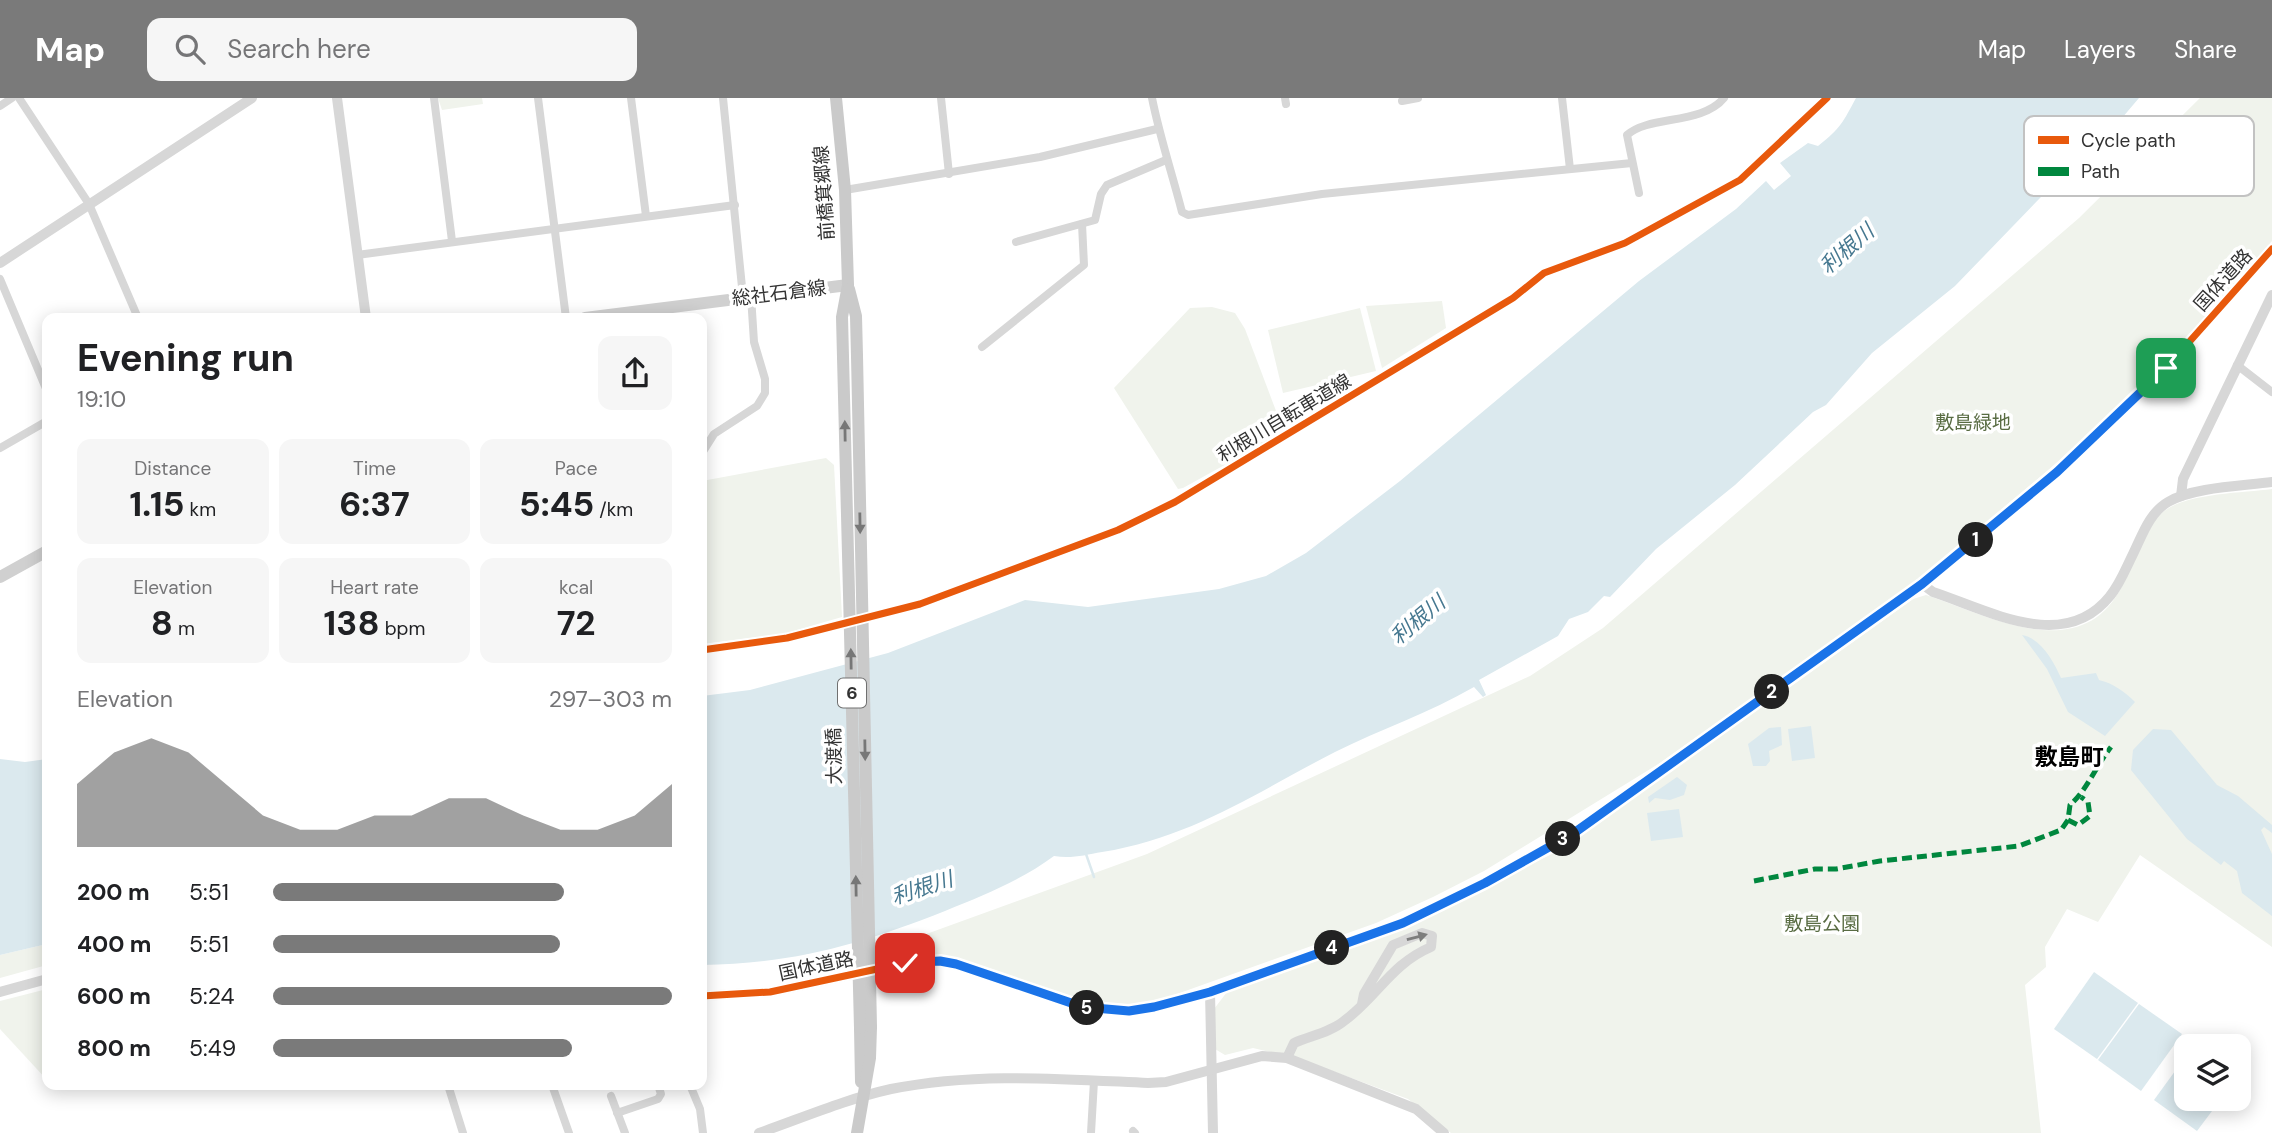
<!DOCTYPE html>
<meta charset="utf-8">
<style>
:root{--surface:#fff;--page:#f6f6f6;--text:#202124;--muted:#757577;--accent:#7a7a7a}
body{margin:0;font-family:"DM Sans","Noto Sans JP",sans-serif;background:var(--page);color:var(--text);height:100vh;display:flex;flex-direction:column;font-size:26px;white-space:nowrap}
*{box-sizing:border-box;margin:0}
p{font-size:23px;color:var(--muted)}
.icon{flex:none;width:38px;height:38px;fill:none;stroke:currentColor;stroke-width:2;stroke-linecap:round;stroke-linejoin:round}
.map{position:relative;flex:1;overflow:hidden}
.side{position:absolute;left:42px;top:215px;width:665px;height:777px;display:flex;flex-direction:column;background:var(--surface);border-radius:14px;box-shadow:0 4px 18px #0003}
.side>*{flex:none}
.controls{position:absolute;left:2174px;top:936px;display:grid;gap:14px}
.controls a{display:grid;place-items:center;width:77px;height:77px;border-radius:14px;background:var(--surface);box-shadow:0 4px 18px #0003;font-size:35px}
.pin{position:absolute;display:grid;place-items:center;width:60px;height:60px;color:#fff;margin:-30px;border-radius:14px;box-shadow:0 4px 10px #0006}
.km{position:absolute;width:35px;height:35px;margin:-18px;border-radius:50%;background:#222;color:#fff;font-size:19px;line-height:35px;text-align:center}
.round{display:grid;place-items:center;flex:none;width:74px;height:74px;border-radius:14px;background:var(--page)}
.summary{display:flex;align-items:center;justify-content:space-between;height:119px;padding:0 35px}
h1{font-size:38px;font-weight:700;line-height:52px}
.stats{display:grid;grid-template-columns:repeat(3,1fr);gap:10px;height:119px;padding:7px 35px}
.stats div{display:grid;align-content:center;border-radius:14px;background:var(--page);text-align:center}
.stats b{font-size:35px;font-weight:700}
.stats small{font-size:19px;font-weight:400}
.stats p{font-size:19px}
.chart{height:196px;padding:14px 35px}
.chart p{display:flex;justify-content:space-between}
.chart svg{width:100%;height:126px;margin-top:7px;fill:var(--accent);opacity:.7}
ul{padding:0 35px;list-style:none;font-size:23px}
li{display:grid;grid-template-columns:112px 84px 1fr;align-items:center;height:52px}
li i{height:18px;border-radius:9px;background:var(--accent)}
header{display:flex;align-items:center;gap:42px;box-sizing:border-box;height:98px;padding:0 35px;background:var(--accent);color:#fff}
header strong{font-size:33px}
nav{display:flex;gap:38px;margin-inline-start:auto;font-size:24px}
.search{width:490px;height:63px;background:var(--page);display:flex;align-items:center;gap:18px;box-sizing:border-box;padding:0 24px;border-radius:14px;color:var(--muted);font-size:26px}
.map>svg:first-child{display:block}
.green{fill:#f0f3ec}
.water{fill:#dbe9ee}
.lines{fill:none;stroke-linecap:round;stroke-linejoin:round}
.stream{stroke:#dbe9ee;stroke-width:2.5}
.minor{stroke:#d7d7d7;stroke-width:8}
.tertiary{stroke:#d7d7d7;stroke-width:10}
.secondary{stroke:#d0d0d0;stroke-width:12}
.primary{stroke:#cacaca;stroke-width:12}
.primary-bridge{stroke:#cacaca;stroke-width:12}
.quiet{stroke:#00873e;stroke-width:5;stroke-dasharray:10 5;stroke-linecap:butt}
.cycleway-casing{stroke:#fff;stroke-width:11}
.cycleway{stroke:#e8590c;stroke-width:7}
.oneway{fill:#777}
.oneway2{fill:#7d7d7d}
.route-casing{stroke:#fff;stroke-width:14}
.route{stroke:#1a73e8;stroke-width:9}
.labels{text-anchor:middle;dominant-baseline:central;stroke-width:7;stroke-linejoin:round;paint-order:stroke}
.shield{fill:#fff;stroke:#707070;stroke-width:2}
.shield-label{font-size:18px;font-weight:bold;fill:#333}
.street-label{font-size:19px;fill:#333;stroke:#fff}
.park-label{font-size:19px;fill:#596c43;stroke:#fff}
.water-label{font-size:21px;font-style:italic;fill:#467890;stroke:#fff}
.quarter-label{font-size:23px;font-weight:bold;fill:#000;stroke:#fff}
.key{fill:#fff;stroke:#c2c2c2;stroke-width:2}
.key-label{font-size:19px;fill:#333}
</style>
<header>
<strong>Map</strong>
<div class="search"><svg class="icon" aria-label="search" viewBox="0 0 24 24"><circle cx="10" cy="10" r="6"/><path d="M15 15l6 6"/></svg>Search here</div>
<nav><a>Map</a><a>Layers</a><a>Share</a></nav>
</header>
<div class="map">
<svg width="2272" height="1035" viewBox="0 0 2272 1035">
<rect width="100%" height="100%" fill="#fff"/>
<!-- green -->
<g class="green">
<polygon points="438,0 482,0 483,6 442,12"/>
<polygon points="2200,0 2272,0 2272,143 2209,215 2130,298 2029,390 1904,492 1660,665 1484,773 1433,799 1376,825 1163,901 1128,908 1085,905 959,864 884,865 881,856 885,851 1147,756 1530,578 1603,530 2079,120"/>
<polygon points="1442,203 1446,230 1382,270 1366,208"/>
<polygon points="1212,209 1235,215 1245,231 1284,334 1183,390 1178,391 1114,290 1190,210"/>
<polygon points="1360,210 1376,273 1283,295 1268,232"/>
<polygon points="826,360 834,367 842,519 783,536 702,546 702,383"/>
<path d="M2272 391V849L2140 757 2098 824 2067 811 2045 849 2046 869 2025 887 2041 1035H1451L1408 1001 1300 961 1253 950 1225 957 1215 951 1214 911 1227 894 1411 826 1562 751 1913 501 1926 497C1988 517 2081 570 2122 488 2133 466 2143 430 2163 414 2186 395 2243 395 2272 391Z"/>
<polygon points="1062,449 1069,449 938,497 943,492"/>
<polygon points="47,846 47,867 0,880 0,857"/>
<polygon points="47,891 47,982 0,931 0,903"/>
</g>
<!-- water -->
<g class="water">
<path d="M1856 0H2139L2116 27 2072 67 1955 188 1872 255 1826 307 1813 314 1735 387 1656 451 1610 499 1604 498 1588 514 1569 521 1558 538 1479 582 1486 597 1483 599 1474 589C1429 615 1381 631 1335 654 1255 695 1193 739 1102 754 1085 757 1071 761 1054 758 1020 783 984 797 945 813 861 846 793 866 702 867V598L750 592 888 555 1025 502 1088 509 1219 491 1266 478 1306 455 1400 383 1639 183 1736 111 1766 83 1774 92 1791 78 1780 65 1808 45 1818 48C1841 30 1843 24 1856 0Z"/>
<path d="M2022 537C2041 540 2054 564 2061 580L2096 575 2099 582C2113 585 2125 594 2135 604L2105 638 2068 614 2047 571Z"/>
<polygon points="1811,628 1815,660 1792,663 1788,631"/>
<polygon points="1781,629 1782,647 1769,653 1770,663 1766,668 1753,668 1748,646 1769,630"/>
<polygon points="2153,631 2171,632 2217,687 2238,698 2272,727 2272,735 2264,729 2261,732 2272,756 2272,818 2242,795 2237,773 2224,763 2221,767 2187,741 2131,672 2133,652"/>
<polygon points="0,661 25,664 47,661 47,846 0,857"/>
<polygon points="1677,679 1687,687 1684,697 1670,702 1655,700 1649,705 1648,699"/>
<polygon points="1679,711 1683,739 1651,743 1647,715"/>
<polygon points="2094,874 2138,905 2097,961 2054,931"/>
<polygon points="2139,906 2182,936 2141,993 2098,962"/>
<polygon points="2186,958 2186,1001 2221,1001 2197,1033 2154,1002"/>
</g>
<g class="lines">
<!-- stream -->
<polyline class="stream" points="1086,756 1094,779"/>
<!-- minor -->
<g class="minor">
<polyline points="19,0 89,106 138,220"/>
<polyline points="434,0 452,143"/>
<polyline points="538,0 566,220"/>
<polyline points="631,0 646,118"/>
<polyline points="723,0 743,199"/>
<polyline points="941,0 949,76"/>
<path d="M1152 0C1160 40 1172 75 1182 114L1188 117 1322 96 1632 65"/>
<polyline points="1285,0 1286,6"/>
<polyline points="1562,0 1570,71"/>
<polyline points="1402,3 1418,0"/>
<polyline points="0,8 12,0"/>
<polyline points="845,92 1040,59 1157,31"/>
<path d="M1639 95 1627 37C1649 17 1702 27 1724 0"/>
<polyline points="1016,144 1095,122 1101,96 1107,87 1166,62"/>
<polyline points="357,157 735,107"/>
<polyline points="0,181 47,293"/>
<polyline points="982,249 1084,167 1082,126"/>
<polyline points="2237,267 2272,294"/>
<polyline points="0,350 47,323"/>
<polyline points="702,355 714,336 757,308 765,295 765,281 754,244 751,198"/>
<polyline points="448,987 463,1035"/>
<polyline points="552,987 569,1035"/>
<polyline points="690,987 700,1011 703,1035"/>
<polyline points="611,998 625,1035"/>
<polyline points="617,1015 658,1001 661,996 658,987"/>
<polyline points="1133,1033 1135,1035"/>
<polyline points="1091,1035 1094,983"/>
</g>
<!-- tertiary -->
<g class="tertiary">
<polyline points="337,0 366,220"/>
<polyline points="0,165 252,0"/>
<polyline points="2181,398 2183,381 2272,197"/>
<path d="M1922 486 1933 494C1988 512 2064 556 2110 498 2120 486 2126 470 2133 456 2142 438 2149 415 2168 404 2193 389 2243 388 2272 384"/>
<polyline points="0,894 47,881"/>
<polyline points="1210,894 1213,1035"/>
<polyline points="702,898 770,894 919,862 956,866 1083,910 1130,913 1154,909 1210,894 1403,825 1485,785 1574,735 1922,486 2097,338 2166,270 2272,151"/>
<path d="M1287 960 1294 945C1310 938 1331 934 1344 923 1377 899 1391 866 1431 849L1432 838 1422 835 1393 847 1364 896 1362 906"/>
<path d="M759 1035C802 1020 846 1001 891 991 976 974 1062 981 1148 985L1166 984 1262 958 1287 960 1416 1011 1444 1035"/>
</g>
<!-- secondary -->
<g class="secondary">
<polyline points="585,220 848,187"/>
<polyline points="0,479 47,453"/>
</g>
<!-- primary -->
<g class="primary">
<polyline points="836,0 845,92 848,187 842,219 843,259"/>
<polyline points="849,191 856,218 857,258"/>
<polyline points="860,930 861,984"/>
<polyline points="857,1035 870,960 871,929"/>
</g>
<!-- primary-bridge -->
<g class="primary-bridge">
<polyline points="857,258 871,929"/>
<polyline points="843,259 860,930"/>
</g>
<!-- quiet -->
<g class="quiet">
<polyline points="2068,722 2078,727 2090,718 2088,704 2081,699"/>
<path d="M1754 783 1815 771H1836L1880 763 2019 748 2061 732 2068 722 2070 707C2087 692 2096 668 2111 649"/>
</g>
<!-- cycleway casing -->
<g class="cycleway-casing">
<g id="cycleway">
<polyline points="702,552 787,540 920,506 1118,432 1175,404 1513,200 1544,175 1625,145 1740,82 1827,0"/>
<polyline points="702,898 770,894 919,862 956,866 1083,910 1130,913 1154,909 1210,894 1403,825 1485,785 1574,735 1922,486 2097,338 2166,270 2272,151"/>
</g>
</g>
<!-- cycleway -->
<use href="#cycleway" class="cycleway"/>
</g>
<!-- one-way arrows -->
<defs><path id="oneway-solid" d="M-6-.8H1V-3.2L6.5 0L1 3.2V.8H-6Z" transform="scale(1.75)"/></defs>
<g class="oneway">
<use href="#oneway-solid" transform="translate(845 333) rotate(-91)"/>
<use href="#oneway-solid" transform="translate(860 425) rotate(89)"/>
<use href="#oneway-solid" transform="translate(851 561) rotate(-91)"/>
<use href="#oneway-solid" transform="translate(865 652) rotate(89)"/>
<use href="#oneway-solid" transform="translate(856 788) rotate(-91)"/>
</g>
<use class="oneway2" href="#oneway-solid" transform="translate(1417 839) rotate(-15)"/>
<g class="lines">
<!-- route casing -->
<g class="route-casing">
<polyline id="route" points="905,865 940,863 956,866 1083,909 1129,913 1154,909 1210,894 1403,825 1485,785 1574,735 1922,486 2057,374 2166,270"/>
</g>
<!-- route -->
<use href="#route" class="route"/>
</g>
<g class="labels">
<!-- shield labels -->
<rect class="shield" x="838" y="580.5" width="28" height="29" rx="5"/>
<g class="shield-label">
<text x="852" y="595">6</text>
</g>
<!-- street labels -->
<g class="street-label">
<text transform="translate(824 95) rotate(-94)">前橋箕郷線</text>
<text transform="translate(2223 182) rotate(-48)">国体道路</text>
<text transform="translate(779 195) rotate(-7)">総社石倉線</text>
<text transform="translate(1284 320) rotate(-31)">利根川自転車道線</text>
<text transform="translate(834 658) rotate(-91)">大渡橋</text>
<text transform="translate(816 868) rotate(-12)">国体道路</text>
</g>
<!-- park labels -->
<g class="park-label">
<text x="1973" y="324">敷島緑地</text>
<text x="1822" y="825">敷島公園</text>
</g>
<!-- water labels -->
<g class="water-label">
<text transform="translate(1847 151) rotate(-41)">利根川</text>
<text transform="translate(1418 522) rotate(-40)">利根川</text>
<text transform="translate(922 790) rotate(-18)">利根川</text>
</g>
<!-- quarter labels -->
<g class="quarter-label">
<text x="2069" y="659">敷島町</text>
</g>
</g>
<!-- legend -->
<rect x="2024" y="18" width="230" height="80" rx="10" class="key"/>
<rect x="2038" y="38" width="31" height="8" fill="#e8590c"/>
<rect x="2038" y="69" width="31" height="9" fill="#00873e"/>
<g class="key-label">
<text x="2081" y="49">Cycle path</text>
<text x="2081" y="80">Path</text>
</g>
</svg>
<div class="controls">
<a><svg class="icon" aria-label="layers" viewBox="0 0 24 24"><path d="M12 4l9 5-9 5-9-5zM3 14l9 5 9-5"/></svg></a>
</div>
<div class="pin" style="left:2166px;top:270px;background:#1e9e55"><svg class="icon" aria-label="arrive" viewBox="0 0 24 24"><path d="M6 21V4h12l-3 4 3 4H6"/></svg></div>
<div class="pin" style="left:905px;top:865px;background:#d93025"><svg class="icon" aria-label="check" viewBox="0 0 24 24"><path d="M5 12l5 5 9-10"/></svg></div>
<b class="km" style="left:1976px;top:442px">1</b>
<b class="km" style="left:1772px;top:594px">2</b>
<b class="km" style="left:1563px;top:741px">3</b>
<b class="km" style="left:1332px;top:850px">4</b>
<b class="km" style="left:1087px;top:910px">5</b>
<section class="side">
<div class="summary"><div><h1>Evening run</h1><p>19:10</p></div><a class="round"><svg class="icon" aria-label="share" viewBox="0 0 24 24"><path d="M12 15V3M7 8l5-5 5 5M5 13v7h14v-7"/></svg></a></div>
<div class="stats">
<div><p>Distance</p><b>1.15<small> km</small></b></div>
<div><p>Time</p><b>6:37</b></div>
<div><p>Pace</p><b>5:45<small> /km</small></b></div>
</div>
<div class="stats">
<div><p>Elevation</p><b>8<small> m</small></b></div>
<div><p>Heart rate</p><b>138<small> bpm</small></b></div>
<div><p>kcal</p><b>72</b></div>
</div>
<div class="chart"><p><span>Elevation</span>297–303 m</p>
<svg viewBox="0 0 160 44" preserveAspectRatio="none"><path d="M0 44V22L10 11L20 6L30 11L40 22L50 33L60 38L70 38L80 33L90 33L100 27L110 27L120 33L130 38L140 38L150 33L160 22V44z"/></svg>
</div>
<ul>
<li><b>200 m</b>5:51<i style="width:73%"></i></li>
<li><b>400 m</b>5:51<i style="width:72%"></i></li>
<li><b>600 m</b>5:24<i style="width:100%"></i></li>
<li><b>800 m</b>5:49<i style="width:75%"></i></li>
</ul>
</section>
</div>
